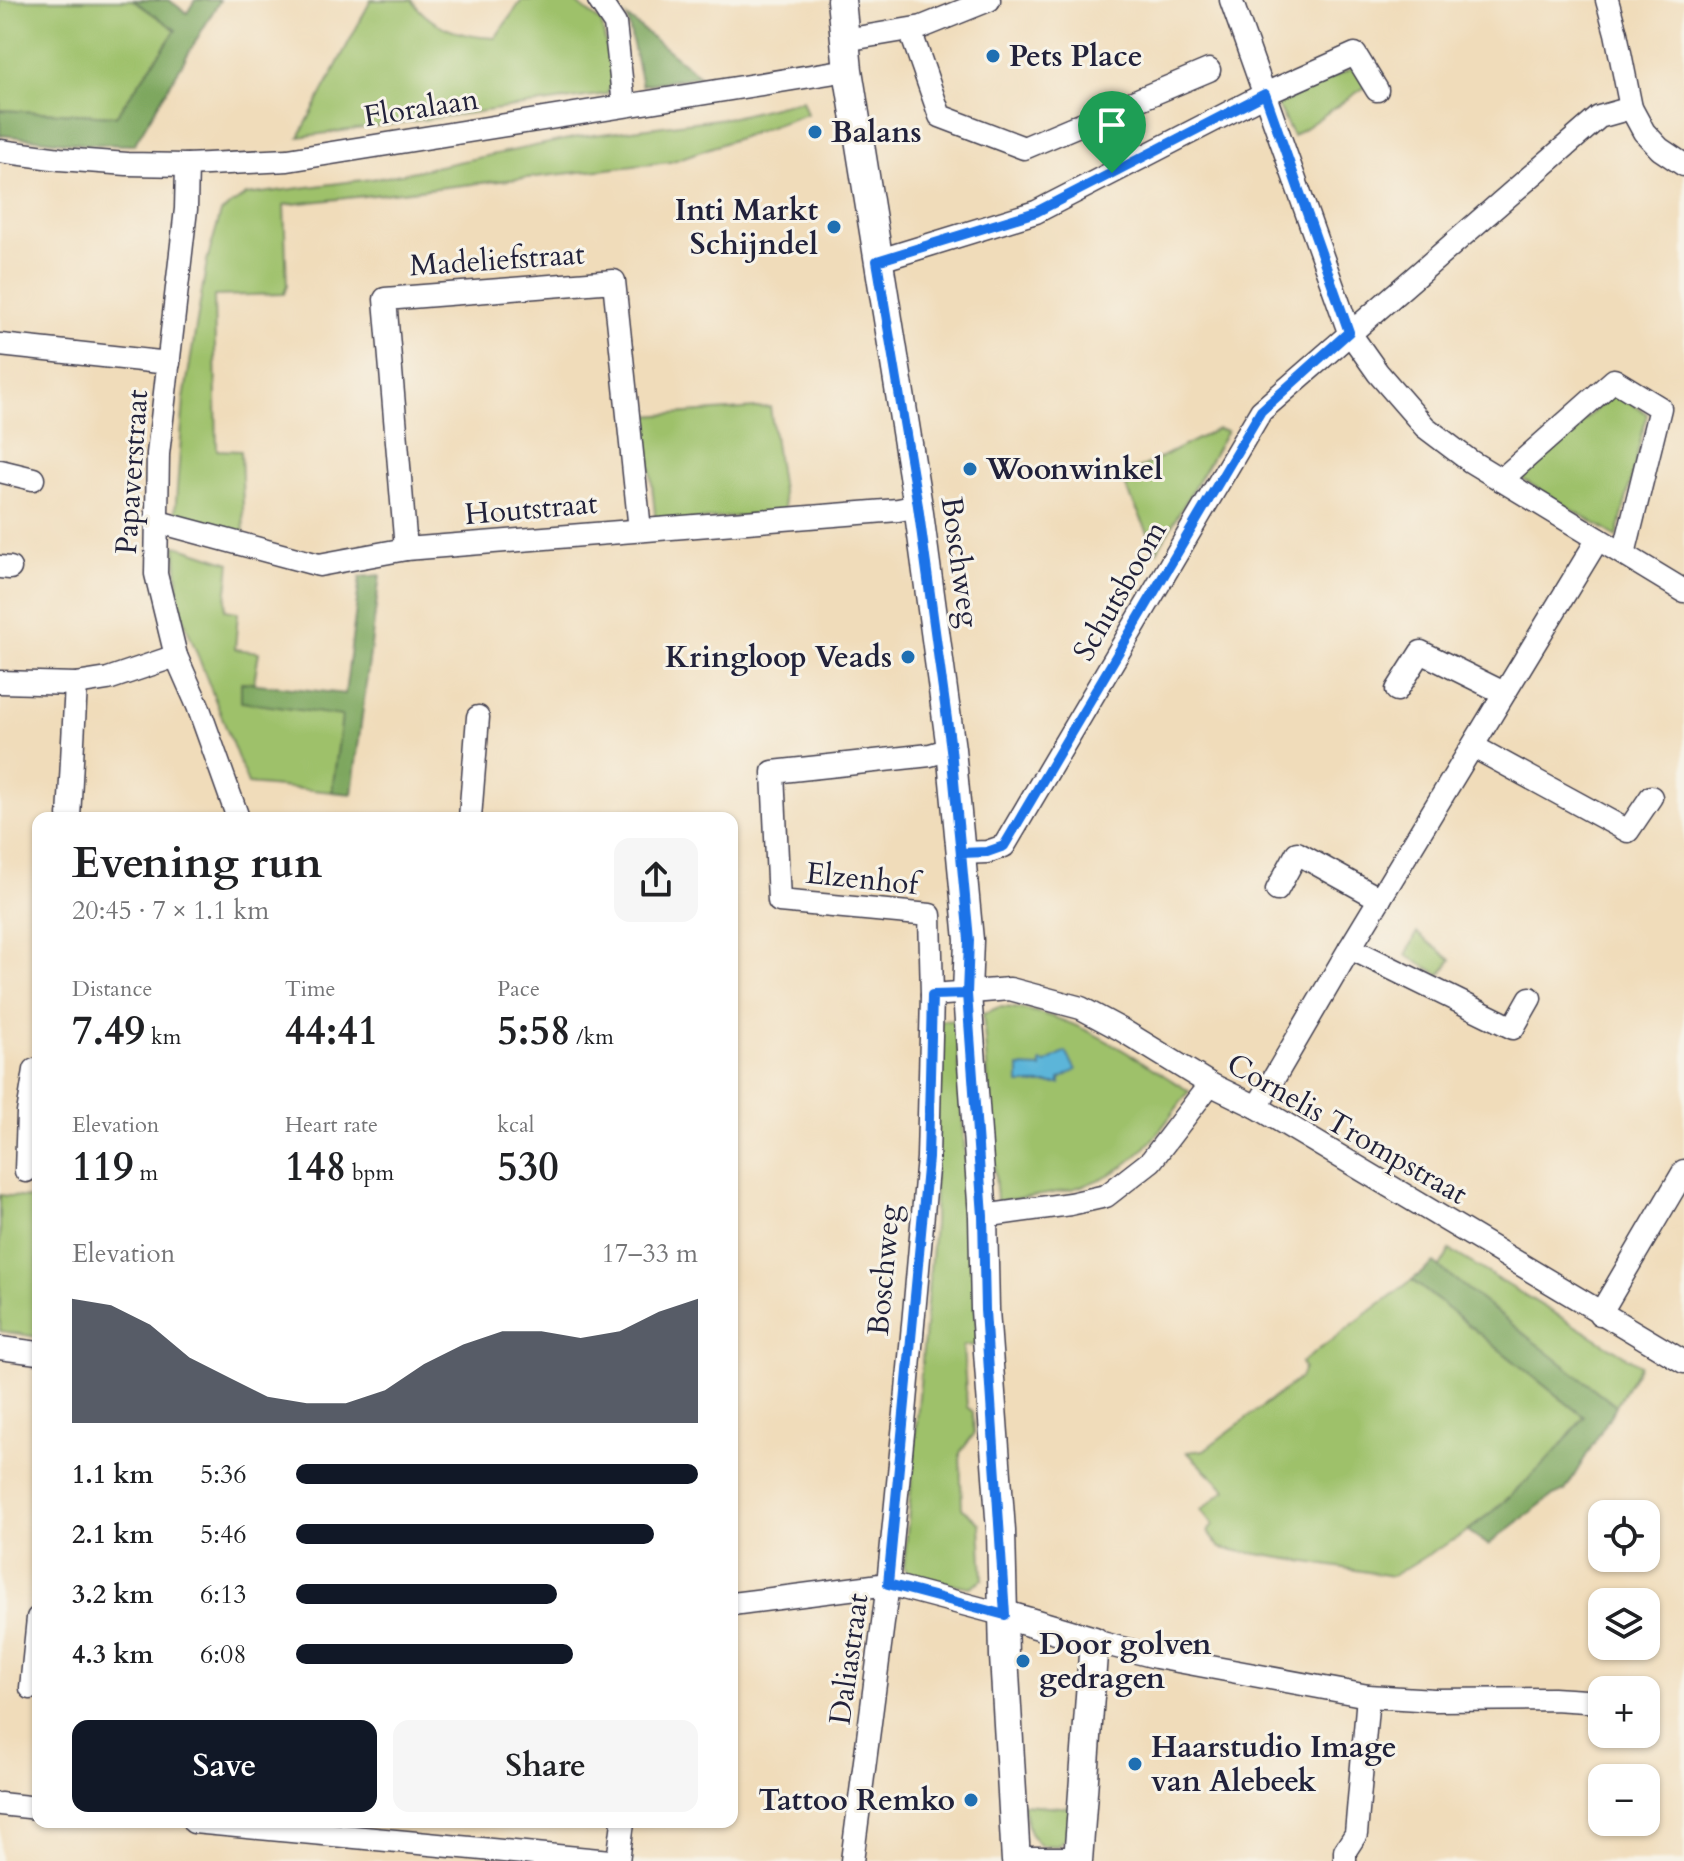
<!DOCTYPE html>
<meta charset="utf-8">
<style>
:root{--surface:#fff;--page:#f6f6f6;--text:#202124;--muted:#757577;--accent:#111827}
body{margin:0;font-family:Cardo,serif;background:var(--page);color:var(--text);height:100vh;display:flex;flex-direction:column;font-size:30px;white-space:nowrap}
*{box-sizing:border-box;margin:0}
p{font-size:26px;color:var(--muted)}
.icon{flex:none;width:44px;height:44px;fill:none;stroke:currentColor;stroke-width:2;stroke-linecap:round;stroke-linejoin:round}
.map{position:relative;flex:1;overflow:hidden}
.sheet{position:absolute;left:32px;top:812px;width:706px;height:1016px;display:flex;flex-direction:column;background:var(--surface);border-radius:16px;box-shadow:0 2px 6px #0004}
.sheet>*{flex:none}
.tools{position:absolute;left:1588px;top:1500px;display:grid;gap:16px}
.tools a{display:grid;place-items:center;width:72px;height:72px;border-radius:16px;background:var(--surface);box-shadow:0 2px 6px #0004;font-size:40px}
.pin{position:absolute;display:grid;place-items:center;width:68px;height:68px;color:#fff;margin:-82px -34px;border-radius:50% 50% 50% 0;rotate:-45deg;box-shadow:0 0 8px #0007}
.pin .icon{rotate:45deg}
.round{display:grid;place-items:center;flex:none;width:84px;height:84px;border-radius:16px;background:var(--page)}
.head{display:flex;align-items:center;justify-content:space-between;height:136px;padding:0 40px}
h1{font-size:44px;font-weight:800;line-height:60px}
.stats{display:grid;grid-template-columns:repeat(3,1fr);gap:12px;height:136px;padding:8px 40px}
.stats div{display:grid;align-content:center}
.stats b{font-size:40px;font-weight:800}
.stats small{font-size:22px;font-weight:400}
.stats p{font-size:22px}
.chart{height:224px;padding:16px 40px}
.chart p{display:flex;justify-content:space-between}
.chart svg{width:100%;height:144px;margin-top:8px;fill:var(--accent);opacity:.7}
.primary-button{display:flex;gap:16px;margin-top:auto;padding:16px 40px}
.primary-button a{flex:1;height:92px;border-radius:16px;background:var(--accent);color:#fff;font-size:32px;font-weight:800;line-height:92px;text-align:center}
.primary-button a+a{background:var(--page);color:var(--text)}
ul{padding:0 40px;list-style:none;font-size:26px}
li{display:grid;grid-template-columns:128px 96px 1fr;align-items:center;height:60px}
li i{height:20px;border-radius:10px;background:var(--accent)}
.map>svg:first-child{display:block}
.green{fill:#9ec16a;stroke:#607252;stroke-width:2}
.forest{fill:#7ea75e;stroke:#50644c;stroke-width:2}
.water{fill:#5cb5d9;stroke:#3f6c8a;stroke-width:2}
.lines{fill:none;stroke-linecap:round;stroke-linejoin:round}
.minor-casing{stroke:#413e4e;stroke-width:25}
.tertiary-casing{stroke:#413e4e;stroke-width:31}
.minor{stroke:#fff;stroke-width:22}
.tertiary{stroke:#fff;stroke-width:28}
.route-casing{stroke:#fff;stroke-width:16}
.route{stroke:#1a73e8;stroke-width:10}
.poi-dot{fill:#1f6fb2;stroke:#f7f3e8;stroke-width:3}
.labels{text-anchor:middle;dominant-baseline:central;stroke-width:6;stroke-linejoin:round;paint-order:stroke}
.poi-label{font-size:30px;font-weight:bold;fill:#22223b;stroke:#f7f3e8;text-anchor:start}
.street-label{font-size:30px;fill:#22223b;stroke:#f7f3e8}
</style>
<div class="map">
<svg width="1684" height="1861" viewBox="0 0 1684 1861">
<rect width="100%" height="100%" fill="#f7f3e8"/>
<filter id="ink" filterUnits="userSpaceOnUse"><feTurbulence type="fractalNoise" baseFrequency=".0125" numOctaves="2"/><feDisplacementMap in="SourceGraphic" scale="16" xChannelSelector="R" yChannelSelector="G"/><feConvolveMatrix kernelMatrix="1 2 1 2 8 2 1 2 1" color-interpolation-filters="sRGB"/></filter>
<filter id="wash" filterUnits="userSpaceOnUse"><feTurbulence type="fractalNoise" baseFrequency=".006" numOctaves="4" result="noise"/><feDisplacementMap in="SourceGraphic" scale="32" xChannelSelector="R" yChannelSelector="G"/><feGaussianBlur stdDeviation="1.8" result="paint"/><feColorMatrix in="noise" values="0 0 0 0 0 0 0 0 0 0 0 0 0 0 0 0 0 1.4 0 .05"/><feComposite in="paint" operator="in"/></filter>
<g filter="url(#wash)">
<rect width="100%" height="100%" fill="#f0dcba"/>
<!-- green -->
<g class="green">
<polygon points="0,0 133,0 176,30 116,116 0,110"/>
<path d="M371 0H412C430 28 464 37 495 38L522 0H572L601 22 614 80 607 94 299 137Z"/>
<polygon points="1361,64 1371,83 1293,136 1277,105"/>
<polygon points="802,100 807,114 670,162 284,205 287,285 284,294 214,296 217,450 241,451 244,535 182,513 175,514 184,399 207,261 221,212 246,195 386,177 578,137 733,117"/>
<polygon points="1615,392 1647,414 1617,537 1521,478"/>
<polygon points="770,407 785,512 656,524 645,416"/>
<polygon points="1217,429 1227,431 1157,551 1123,481 1128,474"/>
<polygon points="175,545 230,563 225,610 238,612 235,649 259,652 254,683 241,682 343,716 332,792 248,784 184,620 179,598"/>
<polygon points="1417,933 1451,960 1440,975 1406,955"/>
<path d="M999 1007C1069 1009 1132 1056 1189 1091 1171 1115 1152 1145 1128 1163 1089 1192 1043 1195 997 1201L983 1014Z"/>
<polygon points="941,1020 956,1021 978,1345 963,1346 967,1407 973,1412 974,1434 960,1453 962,1508 980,1524 983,1579 970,1587 910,1576 904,1567 934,1224 936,1095"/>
<polygon points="0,1195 38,1199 38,1337 0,1331"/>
<polygon points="1450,1250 1640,1365 1616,1406 1439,1269"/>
<polygon points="1412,1280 1584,1417 1546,1464 1507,1501 1462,1535 1392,1576 1220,1548 1208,1532 1213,1525 1201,1510 1226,1490 1187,1452 1204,1450 1300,1378 1304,1368 1301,1363"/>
<polygon points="1022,1804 1073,1808 1066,1838 1057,1846 1039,1845 1030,1833"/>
</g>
<!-- forest -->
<g class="forest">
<polygon points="133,0 169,0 187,13 195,0 220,0 134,145 83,144 0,135 0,110 116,116 176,30"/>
<polygon points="627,17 700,76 642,85"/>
<polygon points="380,575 352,794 332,792 342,716 241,702 241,682 345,694 360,577"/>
<path d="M1434 1263 1616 1406 1565 1491 1549 1498 1488 1545 1468 1531C1512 1497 1551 1461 1584 1417L1412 1280Z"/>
</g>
<!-- water -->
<polygon class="water" points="1066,1052 1076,1070 1060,1079 1060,1084 1019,1084 1019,1067 1041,1068 1041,1062 1046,1063"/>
</g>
<g filter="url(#ink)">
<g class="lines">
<!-- minor casing -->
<g class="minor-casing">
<g id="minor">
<polyline points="599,0 615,24 624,105"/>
<polyline points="1231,0 1349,332 1378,373 1425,427 1470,461 1684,591"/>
<polyline points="1607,0 1616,33 1631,108 1644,132 1660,149 1684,165"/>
<polyline points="910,30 940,116 1024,148 1209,70"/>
<polyline points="845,40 922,27 989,0"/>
<polyline points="0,151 60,159 127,164 187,165 288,160 848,70"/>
<polyline points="187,165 186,209 158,454 156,574 176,656 198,706 238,818"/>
<polyline points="877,261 1036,212 1265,94 1355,54 1377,90"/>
<polyline points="0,345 169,363"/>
<polyline points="0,471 33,479"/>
<polyline points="1501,480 1614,380 1660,408 1624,554"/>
<polyline points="155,521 319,565 406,549 898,510 918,506"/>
<polyline points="406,549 385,299 614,281 640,530"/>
<polyline points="0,567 10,568"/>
<polyline points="0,682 76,684 108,679 176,656"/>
<polyline points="1397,690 1421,652 1504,693"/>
<polyline points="1474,747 1628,831 1651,797"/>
<polyline points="69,818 76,684"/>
<polyline points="470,818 478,717"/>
<polyline points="961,853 987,852 1004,846 1261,411 1599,117 1631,108"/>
<polyline points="1277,890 1297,853 1380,899"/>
<polyline points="1350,948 1513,1028 1530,998"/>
<polyline points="932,995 930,915 779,901 773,772 930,755 951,749"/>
<polyline points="1257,1107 1350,948 1598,539"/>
<polyline points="26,1171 28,1113 35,1070 38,1069"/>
<polyline points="983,1216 1070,1204 1106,1196 1151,1161 1210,1084"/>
<polyline points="1600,1314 1684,1171"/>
<polyline points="0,1348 38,1353"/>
<polyline points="732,1604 888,1584 1005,1615"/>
<polyline points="1094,1641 1156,1657 1368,1696 1434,1700 1553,1699 1602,1702"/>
<polyline points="31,1688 38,1618"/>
<polyline points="0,1804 38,1808"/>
<polyline points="194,1822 610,1861"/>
<polyline points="1016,1858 1078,1858"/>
<polyline points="618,1861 623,1822"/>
<polyline points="852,1861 888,1584 905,1413 928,1158 932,995 1010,989 1081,1008 1122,1030 1210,1084 1257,1107 1684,1362"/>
<polyline points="1345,1861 1345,1851 1356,1834 1368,1696"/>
</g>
</g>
<!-- tertiary casing -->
<g class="tertiary-casing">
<g id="tertiary">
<polyline points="841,0 848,70 918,506 951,749 969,940 967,994 983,1216 985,1310 1001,1531 1004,1656 1016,1861"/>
<polyline points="1005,1615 1094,1641 1078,1861"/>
</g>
</g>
<!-- minor -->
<use href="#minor" class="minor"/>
<!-- tertiary -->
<use href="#tertiary" class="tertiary"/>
</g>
</g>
<g class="lines" filter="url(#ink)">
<!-- route casing -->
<g class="route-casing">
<polyline id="route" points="1112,173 1036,212 877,261 918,506 951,749 969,940 967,994 983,1216 985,1310 1005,1615 888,1584 928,1158 932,995 967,994 969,940 961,853 987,852 1004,846 1261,411 1349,332 1265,94 1112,173"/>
</g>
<!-- route -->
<use href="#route" class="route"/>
</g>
<!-- markers -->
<g class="poi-dot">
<circle cx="993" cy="56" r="8"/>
<circle cx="815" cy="132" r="8"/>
<circle cx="834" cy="227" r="8"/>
<circle cx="970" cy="469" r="8"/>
<circle cx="908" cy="657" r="8"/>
<circle cx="1023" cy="1661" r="8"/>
<circle cx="1135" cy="1764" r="8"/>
<circle cx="971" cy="1800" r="8"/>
</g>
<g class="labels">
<!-- poi labels -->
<g class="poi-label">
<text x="1009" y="56">Pets Place</text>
<text x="831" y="132">Balans</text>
<text x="818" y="210" text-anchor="end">Inti Markt<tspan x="818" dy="34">Schijndel</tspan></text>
<text x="986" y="469">Woonwinkel</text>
<text x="892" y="657" text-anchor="end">Kringloop Veads</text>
<text x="1039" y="1644">Door golven<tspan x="1039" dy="34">gedragen</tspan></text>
<text x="1151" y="1747">Haarstudio Image<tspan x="1151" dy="34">van Alebeek</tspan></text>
<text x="955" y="1800" text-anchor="end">Tattoo Remko</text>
</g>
<!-- street labels -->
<g class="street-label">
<text transform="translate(421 108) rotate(-9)">Floralaan</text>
<text transform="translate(497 260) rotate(-4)">Madeliefstraat</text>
<text transform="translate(132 472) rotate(-86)">Papaverstraat</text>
<text transform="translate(531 509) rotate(-5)">Houtstraat</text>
<text transform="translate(960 562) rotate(82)">Boschweg</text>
<text transform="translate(1120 591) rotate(-60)">Schutsboom</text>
<text transform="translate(862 879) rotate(6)">Elzenhof</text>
<text transform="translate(1347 1129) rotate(30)">Cornelis Trompstraat</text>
<text transform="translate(884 1270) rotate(-85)">Boschweg</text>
<text transform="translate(849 1659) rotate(-82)">Daliastraat</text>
</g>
</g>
</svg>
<div class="tools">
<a><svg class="icon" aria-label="locate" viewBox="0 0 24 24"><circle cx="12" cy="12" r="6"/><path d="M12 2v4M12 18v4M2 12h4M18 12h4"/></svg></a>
<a><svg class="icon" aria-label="layers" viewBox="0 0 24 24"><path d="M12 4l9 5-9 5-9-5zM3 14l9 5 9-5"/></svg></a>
<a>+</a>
<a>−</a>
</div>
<div class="pin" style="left:1112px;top:173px;background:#1e9e55"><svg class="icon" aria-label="arrive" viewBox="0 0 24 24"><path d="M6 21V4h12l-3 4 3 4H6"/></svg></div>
<section class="sheet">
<div class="head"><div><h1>Evening run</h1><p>20:45 · 7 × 1.1 km</p></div><a class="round"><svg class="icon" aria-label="share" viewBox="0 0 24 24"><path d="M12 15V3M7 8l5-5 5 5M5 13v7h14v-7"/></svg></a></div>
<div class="stats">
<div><p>Distance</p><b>7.49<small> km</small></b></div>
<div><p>Time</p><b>44:41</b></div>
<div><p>Pace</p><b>5:58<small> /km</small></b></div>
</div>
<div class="stats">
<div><p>Elevation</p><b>119<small> m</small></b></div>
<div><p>Heart rate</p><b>148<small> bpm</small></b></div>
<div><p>kcal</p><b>530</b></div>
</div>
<div class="chart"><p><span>Elevation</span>17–33 m</p>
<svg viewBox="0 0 160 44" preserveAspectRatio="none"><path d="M0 44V6L10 8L20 14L30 24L40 30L50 36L60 38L70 38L80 34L90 26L100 20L110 16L120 16L130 18L140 16L150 10L160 6V44z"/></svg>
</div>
<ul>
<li><b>1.1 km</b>5:36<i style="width:100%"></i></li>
<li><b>2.1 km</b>5:46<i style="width:89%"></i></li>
<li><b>3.2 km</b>6:13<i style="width:65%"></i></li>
<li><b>4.3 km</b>6:08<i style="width:69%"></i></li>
</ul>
<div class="primary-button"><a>Save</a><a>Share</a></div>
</section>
</div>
